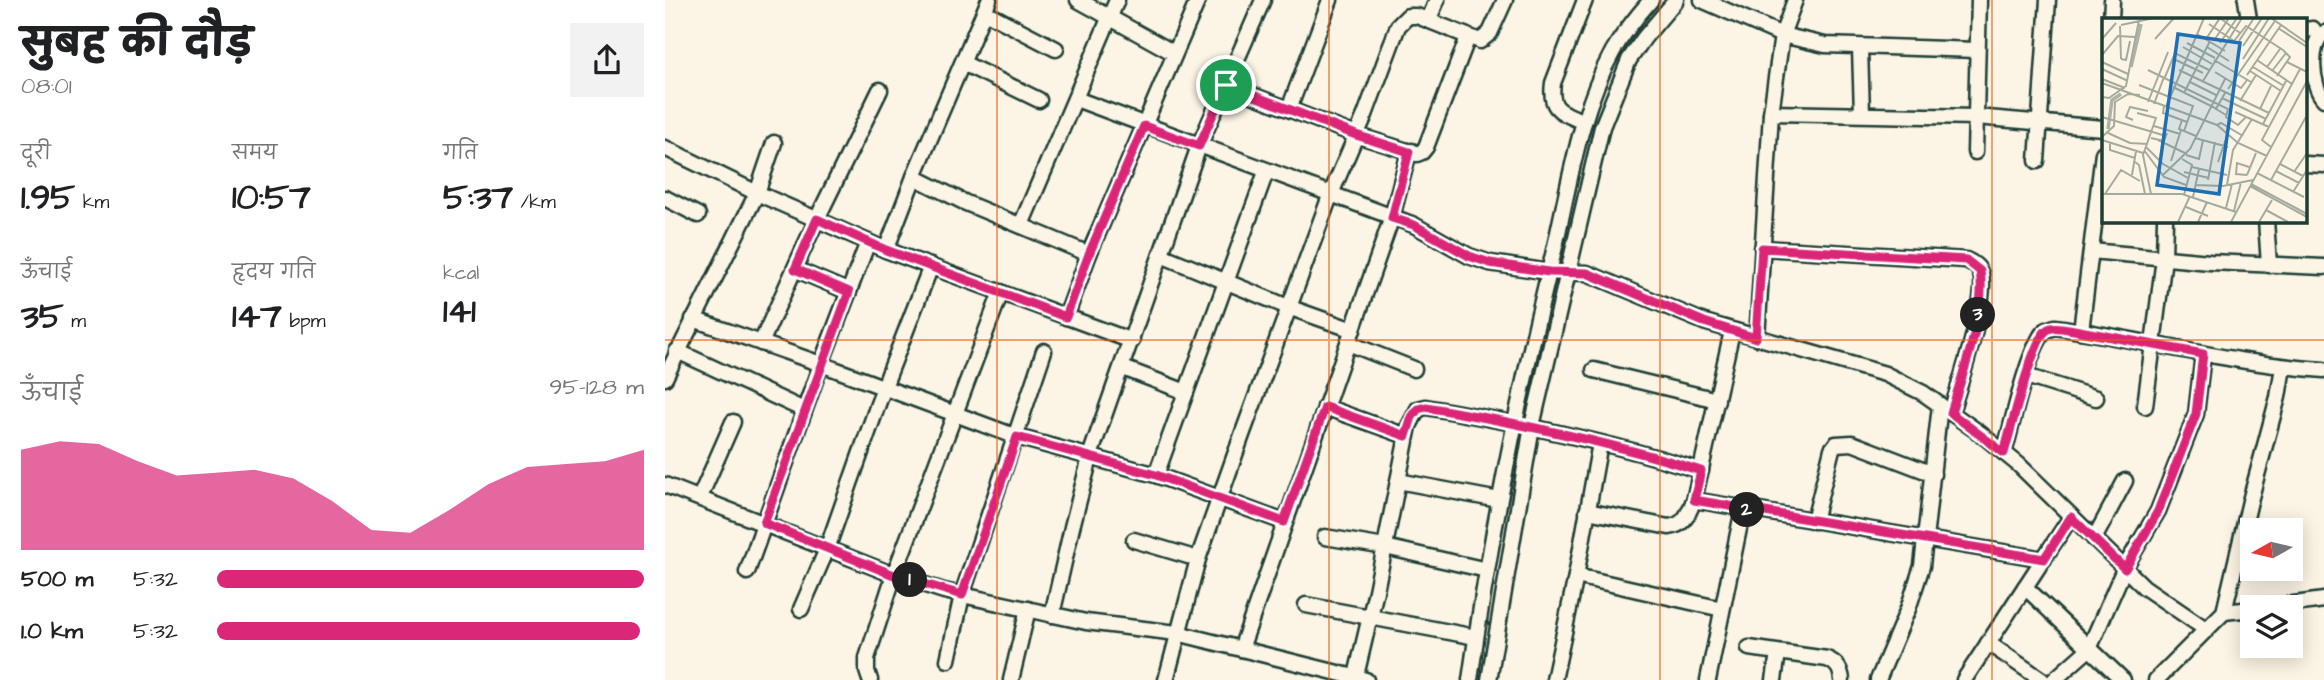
<!DOCTYPE html>
<html lang="hi">
<meta charset="utf-8">
<style>
:root{--surface:#fff;--page:#f2f2f2;--text:#202124;--muted:#757577;--accent:#db2777}
body{margin:0;font-family:"Architects Daughter","Playpen Sans Deva",sans-serif;background:var(--page);color:var(--text);height:100vh;display:flex;flex-direction:column;font-size:26px;white-space:nowrap}
*{box-sizing:border-box;margin:0}
p{font-size:23px;color:var(--muted)}
.icon{flex:none;width:38px;height:38px;fill:none;stroke:currentColor;stroke-width:2;stroke-linecap:round;stroke-linejoin:round}
.map{position:relative;flex:1;overflow:hidden}
.details{display:flex;flex-direction:column;background:var(--surface);width:665px}
.details>*{flex:none}
.needle{width:46px;rotate:262deg}
.controls{position:absolute;left:1575px;top:518px;display:grid;gap:14px}
.controls a{display:grid;place-items:center;width:63px;height:63px;border-radius:0px;background:var(--surface);box-shadow:0 4px 18px #0003;font-size:35px}
.pin{position:absolute;display:grid;place-items:center;width:60px;height:60px;color:#fff;margin:-30px;border:4px solid #fff;border-radius:50%;box-shadow:0 2px 7px #0007}
.km{position:absolute;width:35px;height:35px;margin:-18px;border-radius:50%;background:#222;color:#fff;font-size:19px;line-height:35px;text-align:center}
.round{display:grid;place-items:center;flex:none;width:74px;height:74px;border-radius:0px;background:var(--page)}
.summary{display:flex;align-items:center;justify-content:space-between;height:119px;padding:0 21px}
h1{font-size:38px;font-weight:800;line-height:52px}
.metrics{display:grid;grid-template-columns:repeat(3,1fr);gap:10px;height:119px;padding:7px 21px}
.metrics div{display:grid;align-content:center}
.metrics b{font-size:35px;font-weight:800}
.metrics small{font-size:19px;font-weight:400}
.metrics p{font-size:19px}
.chart{height:196px;padding:14px 21px}
.chart p{display:flex;justify-content:space-between}
.chart svg{width:100%;height:126px;margin-top:7px;fill:var(--accent);opacity:.7}
ul{padding:0 21px;list-style:none;font-size:23px}
li{display:grid;grid-template-columns:112px 84px 1fr;align-items:center;height:52px}
li i{height:18px;border-radius:9px;background:var(--accent)}
main{display:flex;flex:1;min-height:0}
.map>svg:first-child{display:block}
.lines{fill:none;stroke-linecap:round;stroke-linejoin:round}
.street-casing{stroke:#1f3d34;stroke-width:19}
.street{stroke:#fcf5e5;stroke-width:14}
.route-casing{stroke:#fff;stroke-width:14}
.route{stroke:#db2777;stroke-width:9}
.grid{fill:none;stroke:#e8590c;stroke-width:2;stroke-opacity:0.55}
.inset-river{fill:none;stroke:#aeb3a7;stroke-width:3.5}
.inset-road{fill:none;stroke:#a4ab9e;stroke-width:2}
.view{fill:#1f6fb2;fill-opacity:0.15;stroke:#1f6fb2;stroke-width:3.5}
.inset-edge{fill:none;stroke:#1f3d34;stroke-width:3.5}
</style>
<main>
<section class="details">
<div class="summary"><div><h1>सुबह की दौड़</h1><p>08:01</p></div><a class="round"><svg class="icon" aria-label="share" viewBox="0 0 24 24"><path d="M12 15V3M7 8l5-5 5 5M5 13v7h14v-7"/></svg></a></div>
<div class="metrics">
<div><p>दूरी</p><b>1.95<small> km</small></b></div>
<div><p>समय</p><b>10:57</b></div>
<div><p>गति</p><b>5:37<small> /km</small></b></div>
</div>
<div class="metrics">
<div><p>ऊँचाई</p><b>35<small> m</small></b></div>
<div><p>हृदय गति</p><b>147<small> bpm</small></b></div>
<div><p>kcal</p><b>141</b></div>
</div>
<div class="chart"><p><span>ऊँचाई</span>95–128 m</p>
<svg viewBox="0 0 160 44" preserveAspectRatio="none"><path d="M0 44V9L10 6L20 7L30 13L40 18L50 17L60 16L70 19L80 27L90 37L100 38L110 30L120 21L130 15L140 14L150 13L160 9V44z"/></svg>
</div>
<ul>
<li><b>500 m</b>5:32<i style="width:100%"></i></li>
<li><b>1.0 km</b>5:32<i style="width:99%"></i></li>
</ul>
</section>
<div class="map">
<svg width="1659" height="680" viewBox="0 0 1659 680">
<rect width="100%" height="100%" fill="#fcf5e5"/>
<filter id="ink" filterUnits="userSpaceOnUse"><feTurbulence type="fractalNoise" baseFrequency=".0143" numOctaves="2"/><feDisplacementMap in="SourceGraphic" scale="14" xChannelSelector="R" yChannelSelector="G"/><feConvolveMatrix kernelMatrix="1 2 1 2 8 2 1 2 1" color-interpolation-filters="sRGB"/></filter>
<g filter="url(#ink)">
<g class="lines">
<!-- street casing -->
<g class="street-casing">
<g id="street">
<polyline points="413,0 509,53"/>
<polyline points="1037,0 1117,35 1160,45 1312,50"/>
<polyline points="1581,0 1584,19"/>
<polyline points="320,12 391,49"/>
<polyline points="764,19 772,0"/>
<polyline points="1446,19 1447,0"/>
<polyline points="1640,30 1648,29"/>
<path d="M1659 33C1643 43 1646 87 1659 99"/>
<polyline points="1195,48 1197,114"/>
<polyline points="298,63 374,100"/>
<polyline points="561,85 691,135 752,154 757,152 761,147 803,37"/>
<polyline points="411,99 749,225 804,256 825,263 884,272 922,273 1039,322 1220,374 1258,393 1316,434 1354,465 1479,587 1542,630"/>
<polyline points="624,109 665,0"/>
<polyline points="1106,113 1311,117 1438,128"/>
<path d="M919 122C897 112 884 111 888 83L920 0"/>
<polyline points="0,148 92,193 221,250 467,341"/>
<polyline points="1310,152 1314,0"/>
<polyline points="1372,161 1383,0"/>
<polyline points="1640,164 1659,165"/>
<polyline points="249,177 301,203 424,254"/>
<polyline points="0,198 33,215"/>
<polyline points="1601,220 1604,265"/>
<polyline points="356,225 452,0"/>
<path d="M1097 248 1301 260C1308 263 1313 266 1316 274 1323 299 1294 385 1286 413"/>
<polyline points="221,250 252,169 324,0"/>
<polyline points="1426,251 1545,262 1659,267"/>
<polyline points="496,255 623,307 688,330"/>
<polyline points="130,269 184,292"/>
<polyline points="401,317 424,254 533,0"/>
<polyline points="28,319 156,364 352,437 491,475 619,522"/>
<polyline points="1416,331 1438,153"/>
<polyline points="1092,338 1106,113 1117,35 1130,0"/>
<polyline points="96,343 152,219 215,90"/>
<polyline points="683,343 749,369"/>
<polyline points="12,351 139,410"/>
<polyline points="458,368 521,392"/>
<polyline points="929,370 1052,400"/>
<polyline points="1361,376 1431,398"/>
<polyline points="0,378 92,193 109,143"/>
<polyline points="1480,406 1499,258 1500,220"/>
<polyline points="660,407 741,436"/>
<path d="M1339 453C1348 422 1360 362 1376 336 1379 330 1384 329 1390 327 1480 340 1568 364 1659 370"/>
<polyline points="491,475 601,172"/>
<polyline points="733,481 834,500"/>
<polyline points="0,485 229,575 279,591 421,622 512,633 701,680"/>
<polyline points="35,497 68,422"/>
<polyline points="1029,500 1379,559"/>
<path d="M922 511 1004 527C1020 525 1023 514 1029 500L1067 331"/>
<polyline points="1149,521 1167,449 1171,444 1187,443 1268,474"/>
<polyline points="660,537 720,547 822,570"/>
<polyline points="1429,539 1460,481"/>
<polyline points="469,540 533,559"/>
<polyline points="82,572 156,364 203,242"/>
<polyline points="911,576 1057,609"/>
<polyline points="1360,587 1458,680"/>
<polyline points="641,605 811,637"/>
<polyline points="1606,607 1659,600"/>
<polyline points="136,609 162,549 219,387 266,266"/>
<polyline points="1559,612 1587,609"/>
<polyline points="387,615 407,527 427,450 534,146 598,0"/>
<polyline points="1323,643 1377,680"/>
<path d="M1084 648 1162 659C1172 663 1176 669 1177 680"/>
<polyline points="576,649 727,217 744,152 747,151"/>
<polyline points="283,660 297,595 379,351"/>
<polyline points="205,680 202,671 202,658 229,575 336,292"/>
<polyline points="346,680 363,609"/>
<polyline points="501,680 533,559 577,435 665,196 700,115 733,26 743,16 752,16 815,41 825,33 840,0"/>
<path d="M690 680 711 591 744 426 753 409 761 407C854 423 946 442 1036 471"/>
<path d="M805 680C825 538 853 398 887 259 904 189 913 114 948 51 959 32 972 16 986 0"/>
<polyline points="824,680 867,426 937,127 964,60 979,38 1011,0"/>
<polyline points="889,680 911,576 935,443"/>
<polyline points="1043,680 1078,509"/>
<polyline points="1109,680 1113,653"/>
<polyline points="1213,680 1243,609 1257,566 1275,405"/>
<polyline points="1299,680 1406,517"/>
<polyline points="1389,680 1424,649 1459,569 1493,511 1531,414 1538,354"/>
<polyline points="1491,680 1559,612 1585,501 1613,397 1618,367"/>
</g>
</g>
<!-- street -->
<use href="#street" class="street"/>
</g>
</g>
<g class="lines" filter="url(#ink)">
<!-- route casing -->
<g class="route-casing">
<path id="route" d="M561 85 691 135 744 152 727 218 749 225 804 256 825 263 884 272 922 273 1039 322 1091 338 1097 248 1301 260 1315 271C1322 310 1297 374 1286 413L1339 453C1345 433 1368 338 1382 330 1389 325 1401 329 1409 330L1538 354 1531 414 1493 511 1460 569 1406 517 1379 559 1029 500 1036 471C946 442 854 423 761 407L753 409 747 417 741 436 660 407 619 522 491 475 352 437 297 595 229 575 99 523 184 292 130 269 152 219 221 250 401 317 424 254 479 126 534 146Z"/>
</g>
<!-- route -->
<use href="#route" class="route"/>
</g>
<!-- grid -->
<path class="grid" d="M332 0V680M664 0V680M995 0V680M1327 0V680M0 340H1659"/>
<!-- overview -->
<g transform="translate(1437 18)">
<rect width="205" height="205" fill="#fcf5e5"/>
<path class="inset-river" d="M29 49 39 6M6 111 10 82 19 76"/>
<path class="inset-road" d="M169 0 205 25M107 6 132 23 144 8 181 32 188 39 175 58M19 7 52 0M18 8 19 41M176 10 205 29M95 16 123 33M0 21 14 5M53 21 72 0M104 21 118 0 138 15M113 21 127 0M137 23 152 0M85 25 113 40M118 25 135 0M141 28 160 0M81 29 110 46M105 29 127 43M0 37 16 18 33 19M19 41 24 42 28 23M141 41 167 0M74 42 101 55M112 42 149 64M155 42 190 66M0 44 26 56M185 44 205 54M151 49 182 68M165 49 178 31M0 51 26 63M46 52 126 91 124 99 136 107 144 99M77 52 167 95M148 53 179 73M170 53 184 35M113 54 139 70 145 62M145 57 179 7M63 59 73 35 107 52M0 61 23 70M101 63 140 0M88 64 114 77M0 65 115 107 136 125 165 138M37 67 91 88 82 113M71 69 115 91M126 71 173 3M82 75 108 23M123 75 114 91 124 97M0 79 7 80 24 68 37 2M120 80 164 101M138 83 154 57M46 84 66 34M52 86 62 59M62 88 61 95 85 104M64 89 102 0M158 91 169 68M133 94 167 109M35 95 54 100 41 137 49 176M0 99 64 118M31 102 24 99 28 89 46 93M80 102 77 111 94 118M161 106 184 63M115 107 119 105 141 118M52 108 78 116M6 115 28 125 46 126M0 119 12 108 13 84 26 76 38 77M49 120 62 123 65 115M93 120 126 129M0 122 41 135M56 122 85 136M8 125V132L33 140M44 129 61 146 86 160M169 129 160 122 198 51M42 132 62 159 84 167M84 137 97 141 101 122M80 141 90 147 82 177M69 143 79 112M33 144 37 147 43 176M116 144 125 118M178 146 201 158M90 149 125 157M174 153 197 165M82 154 107 160M192 154 205 135M155 155 202 179M30 157 34 133M61 157 88 131 123 61M145 157 134 156 135 145 147 149M145 157 154 135M106 162 113 124M169 162 205 97M149 166 205 196M93 167 121 168 151 162M125 167 131 132 150 101M148 168 205 199M191 174 205 152M0 176H80L134 194M3 176 19 152 38 163M91 179 97 151M84 189 106 198M124 190 130 166M164 192 186 204M132 193 139 164M76 204 88 178M96 204 105 184M129 204 205 63M157 204 170 182"/>
<path class="view" d="M76 16 138 25 117 176 55 167Z"/>
<rect width="205" height="205" class="inset-edge"/>
</g>
</svg>
<div class="controls">
<a><svg class="needle" viewBox="-14 -14 28 28"><path d="M0-13l5 13h-10z" fill="#e53935"/><path d="M0 13l5-13h-10z" fill="#757577"/></svg></a>
<a><svg class="icon" aria-label="layers" viewBox="0 0 24 24"><path d="M12 4l9 5-9 5-9-5zM3 14l9 5 9-5"/></svg></a>
</div>
<div class="pin" style="left:561px;top:85px;background:#1e9e55"><svg class="icon" aria-label="arrive" viewBox="0 0 24 24"><path d="M6 21V4h12l-3 4 3 4H6"/></svg></div>
<b class="km" style="left:245px;top:580px">1</b>
<b class="km" style="left:1082px;top:510px">2</b>
<b class="km" style="left:1313px;top:315px">3</b>
</div>
</main>
